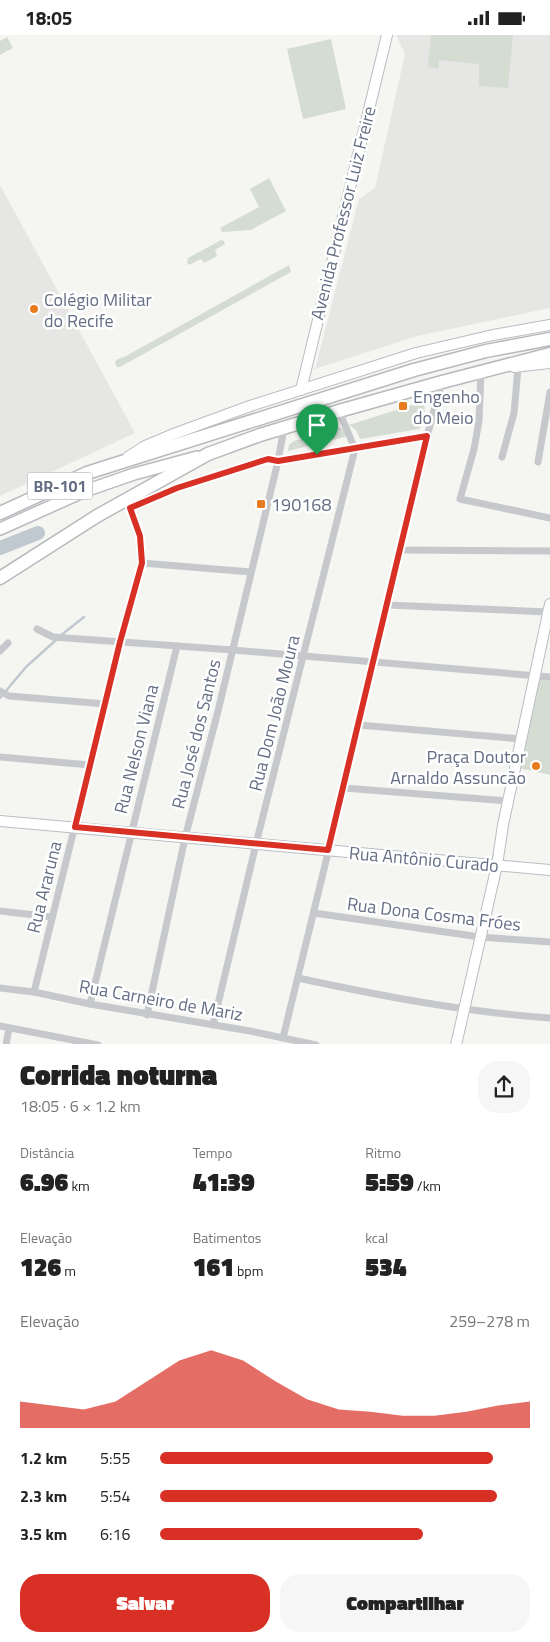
<!DOCTYPE html>
<html lang="pt">
<meta charset="utf-8">
<style>
:root{--surface:#fff;--page:#f6f6f6;--text:#222;--muted:#767676;--accent:#d93025}
body{margin:0;font-family:"Titillium Web",sans-serif;background:var(--page);color:var(--text);height:100vh;display:flex;flex-direction:column;font-size:19px;white-space:nowrap}
*{box-sizing:border-box;margin:0}
p{font-size:16px;color:var(--muted)}
.icon{flex:none;width:28px;height:28px;fill:none;stroke:currentColor;stroke-width:2;stroke-linecap:round;stroke-linejoin:round}
.map{position:relative;height:1009px;overflow:hidden}
.sheet{display:flex;flex-direction:column;background:var(--surface);flex:1}
.sheet>*{flex:none}
.pin{position:absolute;display:grid;place-items:center;width:42px;height:42px;color:#fff;margin:-51px -21px;border-radius:50% 50% 50% 0;rotate:-45deg;box-shadow:0 0 5px #0007}
.pin .icon{rotate:45deg}
.round{display:grid;place-items:center;flex:none;width:52px;height:52px;border-radius:20px;background:var(--page)}
.head{display:flex;align-items:center;justify-content:space-between;height:85px;padding:0 20px}
h1{font-size:28px;font-weight:800;line-height:38px}
.stats{display:grid;grid-template-columns:repeat(3,1fr);gap:8px;height:85px;padding:5px 20px}
.stats div{display:grid;align-content:center}
.stats b{font-size:25px;font-weight:800}
.stats small{font-size:14px;font-weight:400}
.stats p{font-size:14px}
.chart{height:140px;padding:10px 20px}
.chart p{display:flex;justify-content:space-between}
.chart svg{width:100%;height:90px;margin-top:5px;fill:var(--accent);opacity:.7}
.primary-button{display:flex;gap:10px;margin-top:auto;padding:10px 20px}
.primary-button a{flex:1;height:58px;border-radius:20px;background:var(--accent);color:#fff;font-size:20px;font-weight:800;line-height:58px;text-align:center}
.primary-button a+a{background:var(--page);color:var(--text)}
ul{padding:0 20px;list-style:none;font-size:16px}
li{display:grid;grid-template-columns:80px 60px 1fr;align-items:center;height:38px}
li i{height:12px;border-radius:6px;background:var(--accent)}
.status{display:flex;justify-content:space-between;align-items:center;height:35px;padding:0 25px;background:var(--surface);direction:ltr}
.status svg{height:14px;fill:currentColor}
.map>svg:first-child{display:block}
.built{fill:#e6e6e5}
.green{fill:#d5ddd3}
.lines{fill:none;stroke-linecap:round;stroke-linejoin:round}
.stream{stroke:#c1c9d0;stroke-width:2.5}
.river{stroke:#c1c9d0;stroke-width:14}
.secondary-casing{stroke:#babcc2;stroke-width:12}
.primary-casing{stroke:#b8babf;stroke-width:14}
.highway-casing{stroke:#b8b9bd;stroke-width:15}
.street{stroke:#c6c8cc;stroke-width:7}
.secondary{stroke:#fff;stroke-width:10}
.primary{stroke:#fff;stroke-width:11}
.highway{stroke:#fff;stroke-width:12}
.route-casing{stroke:#fff;stroke-width:10}
.route{stroke:#d93025;stroke-width:6}
.poi-dot{fill:#e97b1f;stroke:#fff;stroke-width:2}
.labels{text-anchor:middle;dominant-baseline:central;stroke-width:5;stroke-linejoin:round;paint-order:stroke}
.shield{fill:#fff;stroke:#929aa9;stroke-width:1}
.shield-label{font-size:16px;font-weight:bold;fill:#646e84}
.street-label{font-size:18px;fill:#646e84;stroke:#fff}
.poi-label{font-size:18px;fill:#646e84;stroke:#fff;text-anchor:start}
</style>
<div class="status"><b>18:05</b><svg viewBox="0 0 49 12"><path d="M0 12V9h3v3zM5 12V6h3v6zM10 12V3h3v9zM15 12V0h3v12zM26 1h20v11H26zM47 4h2v5h-2z"/></svg></div>
<div class="map">
<svg width="550" height="1010" viewBox="0 0 550 1010">
<rect width="100%" height="100%" fill="#f5f6f2"/>
<!-- built -->
<g class="built">
<polygon points="396,0 550,0 550,273 417,301 315,334 359,164 375,153 405,19"/>
<polygon points="0,150 135,398 0,461"/>
</g>
<!-- green -->
<g class="green">
<polygon points="431,0 513,0 508,53 479,51 479,29 439,25 438,34 428,32"/>
<polygon points="7,2 13,13 0,20 0,6"/>
<polygon points="331,4 346,74 303,84 287,14"/>
<polygon points="269,143 286,176 251,195 222,197 220,193 259,172 250,154"/>
<polygon points="221,205 224,206 225,209 215,215 217,221 204,228 201,224 189,230 187,228 188,223"/>
<polygon points="289,230 291,237 120,332 117,332 115,328 116,325 126,321"/>
<path d="M421 367 425 368C424 377 425 389 419 394L360 404 356 395 349 390Z"/>
<polygon points="339,392 345,395 346,401 345,402 288,416 289,410 294,406"/>
<polygon points="541,644 550,645 550,740 519,733 539,646"/>
</g>
<g class="lines">
<!-- stream -->
<g class="stream">
<polyline points="60,601 84,582"/>
<polyline points="0,663 26,632 56,605"/>
</g>
<!-- river -->
<polyline class="river" points="0,513 38,498"/>
<!-- secondary casing -->
<g class="secondary-casing">
<g id="secondary">
<polyline points="514,332 550,328"/>
<polyline points="301,355 387,0"/>
<polyline points="128,422 145,411 171,400 250,371 416,318 493,300 550,290"/>
<polyline points="0,786 550,835"/>
<polyline points="456,1010 497,830 503,790 550,569"/>
</g>
</g>
<!-- primary casing -->
<g class="primary-casing">
<polyline id="primary" points="0,494 85,456 134,439 197,422"/>
</g>
<!-- highway casing -->
<g class="highway-casing">
<g id="highway">
<polyline points="0,478 87,438 109,431 414,335 486,316 550,304"/>
<polyline points="0,543 97,481 208,419 260,400 339,376 442,347 550,319"/>
</g>
</g>
<!-- street -->
<g class="street">
<polyline points="481,337 479,386 474,414 460,464 550,483"/>
<polyline points="502,422 514,378 518,333"/>
<polyline points="538,427 550,357"/>
<polyline points="130,473 177,453 268,424 278,426 427,401"/>
<polyline points="399,515 550,516"/>
<polyline points="142,528 251,537"/>
<polyline points="388,570 548,577"/>
<polyline points="37,594 53,602 233,615 550,642"/>
<polyline points="0,616 8,608"/>
<polyline points="0,656 9,661 106,669"/>
<polyline points="359,690 521,704"/>
<polyline points="0,722 90,730"/>
<polyline points="344,753 508,766"/>
<polyline points="0,876 52,882"/>
<polyline points="314,878 480,902 550,907"/>
<path d="M298 943C381 961 465 977 550 983"/>
<polyline points="0,953 34,957 90,969 250,996 316,1010"/>
<polyline points="34,957 120,607 142,528 141,501 127,464"/>
<polyline points="90,969 177,611"/>
<polyline points="147,980 185,803 218,676 278,426 284,393"/>
<polyline points="213,990 256,809 355,414 339,376"/>
<polyline points="0,991 98,1010"/>
<polyline points="283,1003 359,690 427,401 442,347"/>
<polyline points="6,1010 9,993"/>
</g>
<!-- secondary -->
<use href="#secondary" class="secondary"/>
<!-- primary -->
<use href="#primary" class="primary"/>
<!-- highway -->
<use href="#highway" class="highway"/>
</g>
<g class="lines">
<!-- route casing -->
<g class="route-casing">
<polygon id="route" points="427,401 328,815 75,792 120,607 142,528 140,501 130,473 177,453 268,424 278,426"/>
</g>
<!-- route -->
<use href="#route" class="route"/>
</g>
<!-- markers -->
<g class="poi-dot">
<circle cx="34" cy="274" r="5"/>
<rect x="398" y="366" width="10" height="10" rx="2.5"/>
<rect x="256" y="464" width="10" height="10" rx="2.5"/>
<circle cx="536" cy="731" r="5"/>
</g>
<g class="labels">
<!-- shield labels -->
<rect class="shield" x="27.5" y="437.5" width="65" height="27" rx="4"/>
<g class="shield-label">
<text x="60" y="451">BR-101</text>
</g>
<!-- street labels -->
<g class="street-label">
<text transform="translate(343 178) rotate(-76)">Avenida Professor Luiz Freire</text>
<text transform="translate(274 678) rotate(-76)">Rua Dom João Moura</text>
<text transform="translate(196 699) rotate(-76)">Rua José dos Santos</text>
<text transform="translate(136 714) rotate(-76)">Rua Nelson Viana</text>
<text transform="translate(424 824) rotate(5)">Rua Antônio Curado</text>
<text transform="translate(44 852) rotate(-76)">Rua Araruna</text>
<text transform="translate(434 879) rotate(7)">Rua Dona Cosma Fróes</text>
<text transform="translate(161 965) rotate(10)">Rua Carneiro de Mariz</text>
</g>
<!-- poi labels -->
<g class="poi-label">
<text x="44" y="264">Colégio Militar<tspan x="44" dy="21">do Recife</tspan></text>
<text x="413" y="361">Engenho<tspan x="413" dy="21">do Meio</tspan></text>
<text x="271" y="469">190168</text>
<text x="526" y="721" text-anchor="end">Praça Doutor<tspan x="526" dy="21">Arnaldo Assuncão</tspan></text>
</g>
</g>
</svg>
<div class="pin" style="left:317px;top:420px;background:#1e9e55"><svg class="icon" aria-label="arrive" viewBox="0 0 24 24"><path d="M6 21V4h12l-3 4 3 4H6"/></svg></div>
</div>
<section class="sheet">
<div class="head"><div><h1>Corrida noturna</h1><p>18:05 · 6 × 1.2 km</p></div><a class="round"><svg class="icon" aria-label="share" viewBox="0 0 24 24"><path d="M12 15V3M7 8l5-5 5 5M5 13v7h14v-7"/></svg></a></div>
<div class="stats">
<div><p>Distância</p><b>6.96<small> km</small></b></div>
<div><p>Tempo</p><b>41:39</b></div>
<div><p>Ritmo</p><b>5:59<small> /km</small></b></div>
</div>
<div class="stats">
<div><p>Elevação</p><b>126<small> m</small></b></div>
<div><p>Batimentos</p><b>161<small> bpm</small></b></div>
<div><p>kcal</p><b>534</b></div>
</div>
<div class="chart"><p><span>Elevação</span>259–278 m</p>
<svg viewBox="0 0 160 44" preserveAspectRatio="none"><path d="M0 44V31L10 33L20 35L30 31L40 21L50 11L60 6L70 11L80 21L90 30L100 35L110 36L120 38L130 38L140 36L150 33L160 31V44z"/></svg>
</div>
<ul>
<li><b>1.2 km</b>5:55<i style="width:90%"></i></li>
<li><b>2.3 km</b>5:54<i style="width:91%"></i></li>
<li><b>3.5 km</b>6:16<i style="width:71%"></i></li>
</ul>
<div class="primary-button"><a>Salvar</a><a>Compartilhar</a></div>
</section>
